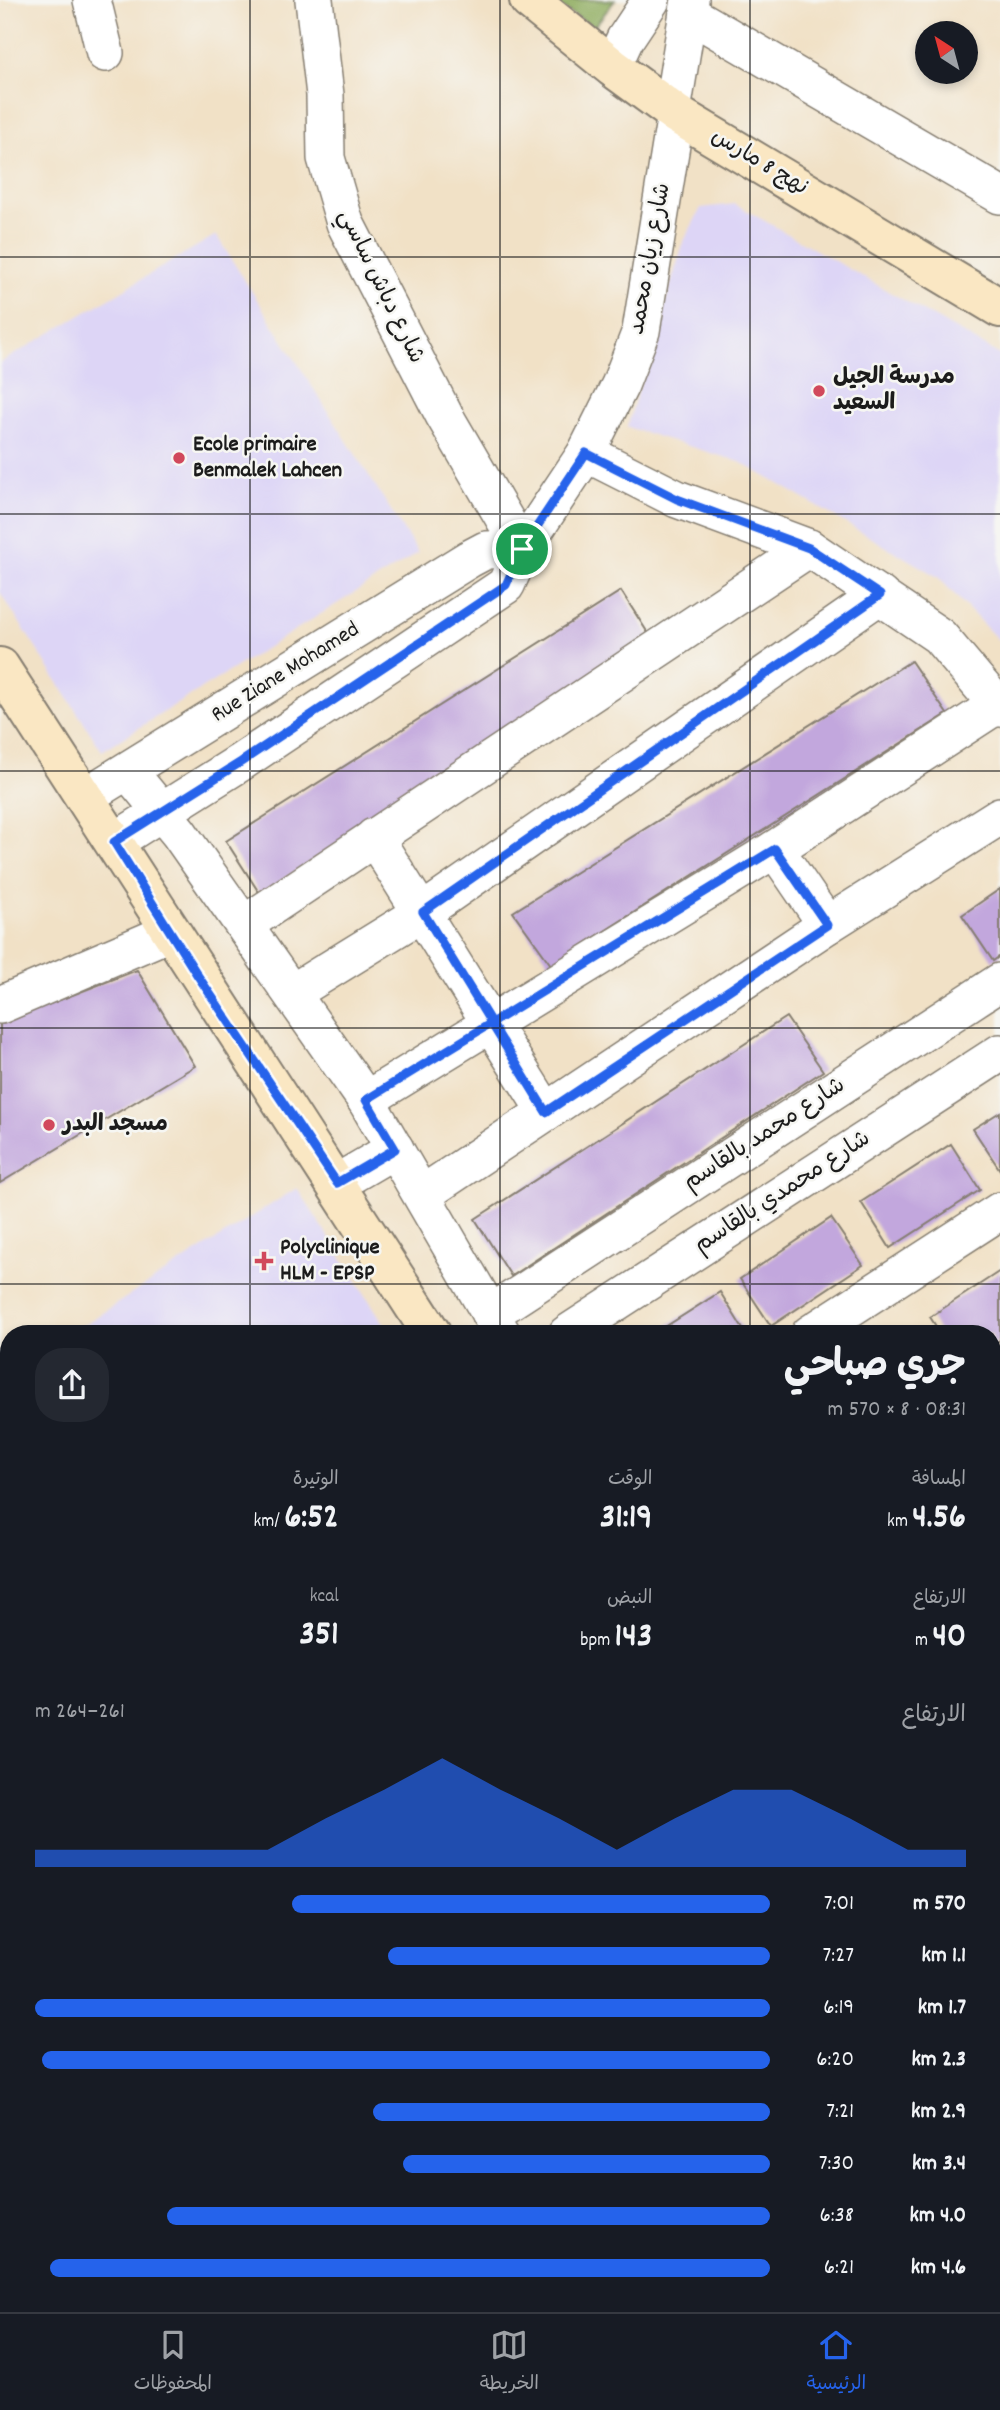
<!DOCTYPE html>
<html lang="ar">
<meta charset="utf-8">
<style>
:root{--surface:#171b24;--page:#242831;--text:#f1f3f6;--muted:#9ea1a6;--line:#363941;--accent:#2563eb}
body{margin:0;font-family:Dekko,"Playpen Sans Arabic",sans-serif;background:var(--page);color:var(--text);direction:rtl;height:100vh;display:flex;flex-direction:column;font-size:26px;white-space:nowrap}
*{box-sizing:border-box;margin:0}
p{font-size:23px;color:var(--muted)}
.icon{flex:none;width:38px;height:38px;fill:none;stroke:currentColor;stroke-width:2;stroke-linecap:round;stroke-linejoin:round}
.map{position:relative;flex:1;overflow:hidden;direction:ltr}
.side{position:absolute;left:0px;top:1325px;width:1001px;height:989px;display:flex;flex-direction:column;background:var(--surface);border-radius:28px 28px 0 0;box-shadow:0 4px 10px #0003;direction:rtl}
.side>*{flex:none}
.needle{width:46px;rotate:324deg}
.controls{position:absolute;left:915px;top:21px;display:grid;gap:14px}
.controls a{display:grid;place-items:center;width:63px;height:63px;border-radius:50%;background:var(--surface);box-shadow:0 4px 10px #0003;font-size:35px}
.pin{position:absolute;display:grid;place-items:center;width:60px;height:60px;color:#fff;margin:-30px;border:4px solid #fff;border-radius:50%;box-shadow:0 2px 7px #0007}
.round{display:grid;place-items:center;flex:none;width:74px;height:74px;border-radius:28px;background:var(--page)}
.headline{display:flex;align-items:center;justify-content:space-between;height:119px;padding:0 35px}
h1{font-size:38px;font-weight:700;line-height:52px}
.metrics{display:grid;grid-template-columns:repeat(3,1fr);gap:10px;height:119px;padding:7px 35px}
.metrics div{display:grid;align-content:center}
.metrics b{font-size:35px;font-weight:700}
.metrics small{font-size:19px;font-weight:400}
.metrics p{font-size:19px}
.chart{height:196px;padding:14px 35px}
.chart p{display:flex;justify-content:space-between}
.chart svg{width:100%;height:126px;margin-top:7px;fill:var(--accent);opacity:.7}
ul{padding:0 35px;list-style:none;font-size:23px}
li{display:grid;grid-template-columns:112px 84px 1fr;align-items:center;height:52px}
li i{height:18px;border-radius:9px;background:var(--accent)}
.menu{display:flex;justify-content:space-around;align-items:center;height:98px;border-top:2px solid var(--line);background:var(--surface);font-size:19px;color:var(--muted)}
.menu a{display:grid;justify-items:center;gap:4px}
.menu .active{color:var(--accent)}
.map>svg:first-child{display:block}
.built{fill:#ddd5f6}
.forest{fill:#8caa5c;stroke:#54633c;stroke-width:2}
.building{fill:#c2a7dd}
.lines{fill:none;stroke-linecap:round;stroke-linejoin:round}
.street-casing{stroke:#867e71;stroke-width:40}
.secondary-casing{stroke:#867e71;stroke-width:42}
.street{stroke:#fff;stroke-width:37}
.secondary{stroke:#fae7c3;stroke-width:38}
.route-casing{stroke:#fff;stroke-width:14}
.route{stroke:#2563eb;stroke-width:9}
.grid{fill:none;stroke:#1c1c1c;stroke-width:2;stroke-opacity:0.55}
.poi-dot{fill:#d1495b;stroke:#f6f6f2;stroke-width:2.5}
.labels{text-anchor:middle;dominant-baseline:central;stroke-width:5;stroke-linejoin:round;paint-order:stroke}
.street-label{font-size:23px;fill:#1c1c1c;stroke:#f6f6f2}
.poi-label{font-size:23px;font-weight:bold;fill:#1c1c1c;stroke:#f6f6f2;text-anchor:start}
</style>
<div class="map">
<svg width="1000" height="2312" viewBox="0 0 1000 2312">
<rect width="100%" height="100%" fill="#f6f6f2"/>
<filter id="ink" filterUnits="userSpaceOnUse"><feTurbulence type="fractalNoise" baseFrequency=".0143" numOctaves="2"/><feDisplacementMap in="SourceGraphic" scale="14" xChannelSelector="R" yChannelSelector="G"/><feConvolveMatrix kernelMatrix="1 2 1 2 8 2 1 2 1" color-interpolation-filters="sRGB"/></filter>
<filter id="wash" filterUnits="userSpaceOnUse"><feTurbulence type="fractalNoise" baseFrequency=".00686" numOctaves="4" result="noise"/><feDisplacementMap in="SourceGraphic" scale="28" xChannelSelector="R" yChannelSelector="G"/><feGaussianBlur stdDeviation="1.57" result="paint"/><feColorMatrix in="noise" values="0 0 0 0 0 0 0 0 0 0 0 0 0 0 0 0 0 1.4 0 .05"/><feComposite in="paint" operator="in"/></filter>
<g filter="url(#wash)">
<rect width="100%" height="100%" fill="#f1e1c6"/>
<!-- built -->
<g class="built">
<polygon points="735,204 1000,355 1000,642 938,577 765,476 740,462 627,427 684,241 701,208"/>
<polygon points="216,235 418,553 102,751 0,592 0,363"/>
<polygon points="297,1188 390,1333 71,1333"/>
</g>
<!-- forest -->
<polygon class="forest" points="549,0 615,0 594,27"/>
<g id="blocks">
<!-- building -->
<g class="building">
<polygon points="621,591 655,644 260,894 226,841"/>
<polygon points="911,661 947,714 551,965 513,912"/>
<polygon points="1000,889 1000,956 993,961 962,915"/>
<polygon points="137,970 195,1066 0,1183 0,1023"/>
<polygon points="786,1017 823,1071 511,1276 475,1219"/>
<polygon points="1000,1112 1000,1170 973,1129"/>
<polygon points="951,1144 980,1190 890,1248 861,1202"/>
<polygon points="831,1218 863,1265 771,1326 740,1279"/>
<polygon points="1000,1271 1000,1340 992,1345 992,1334 941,1334 930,1317"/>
<polygon points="720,1292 746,1334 654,1334"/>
<polygon points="992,1461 1000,1473 1000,1503 992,1507"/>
<polygon points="0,2158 9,2178 9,2302 0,2307"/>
<polygon points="137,2305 421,2305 409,2312 126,2312"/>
</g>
</g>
</g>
<g filter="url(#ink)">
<use href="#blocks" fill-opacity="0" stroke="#867e71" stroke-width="2"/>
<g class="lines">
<!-- street casing -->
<g class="street-casing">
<g id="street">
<polyline points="92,0 105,53"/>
<polyline points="314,0 325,95 326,158 345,223 444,415 522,549"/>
<polyline points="688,13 1000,195"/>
<polyline points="612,67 625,39 651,0"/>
<polyline points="672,111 690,0"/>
<polyline points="586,453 677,499 809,548 939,636 1000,708"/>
<polyline points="128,771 179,833 366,1100 502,1334"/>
<polyline points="86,796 469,559 486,550 522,549"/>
<polyline points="374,837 546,1112"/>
<polyline points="114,842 241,762 506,585 522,549 586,453 620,385 641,331 676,114"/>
<polyline points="775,849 827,925"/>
<polyline points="245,924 809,548"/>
<polyline points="292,993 423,912 880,595"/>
<polyline points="0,1005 170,932"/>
<polyline points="366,1100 775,849 997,705"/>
<polyline points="337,1183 395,1149"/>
<polyline points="423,1194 827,925 1000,816"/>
<polyline points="490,1314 1000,982"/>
<polyline points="567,1334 1000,1053"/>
<polyline points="810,1334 1000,1211"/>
<polyline points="992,1382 1000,1377"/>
<polyline points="0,1562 9,1573"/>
<polyline points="992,1711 1000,1720"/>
<polyline points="0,1878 9,1875"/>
<polyline points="2,2099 9,2117"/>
<polyline points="992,2191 1000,2187"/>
<polyline points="992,2220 1000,2232"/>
</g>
</g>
<!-- secondary casing -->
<g class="secondary-casing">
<g id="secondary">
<polyline points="529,0 612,67 676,114 1000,308"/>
<polyline points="0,667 432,1334"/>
<polyline points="992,1629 1000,1622"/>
<polyline points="68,2312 79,2305"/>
</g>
</g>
<!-- street -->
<use href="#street" class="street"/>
<!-- secondary -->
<use href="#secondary" class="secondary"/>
</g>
</g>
<g class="lines" filter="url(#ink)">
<!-- route casing -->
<g class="route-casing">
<polyline id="route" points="522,549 506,585 241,762 114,842 198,976 337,1183 395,1149 366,1100 775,849 827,925 546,1112 423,912 880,595 809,548 677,499 586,453 522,549"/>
</g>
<!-- route -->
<use href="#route" class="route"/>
</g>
<!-- grid -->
<path class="grid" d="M250 0V1334M500 0V1334M750 0V1334M0 257H1000M0 514H1000M0 771H1000M0 1028H1000M0 1284H1000M0 1541H9M992 1541H1000M0 1798H9M992 1798H1000M0 2055H9M992 2055H1000M250 2305V2312M500 2305V2312M750 2305V2312"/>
<!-- markers -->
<g class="poi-dot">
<circle cx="819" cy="391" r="7"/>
<circle cx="179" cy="458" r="7"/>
<circle cx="49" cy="1125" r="7"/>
<path d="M260.5 1250.5h7v7h7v7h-7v7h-7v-7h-7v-7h7z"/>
</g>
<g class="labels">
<!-- street labels -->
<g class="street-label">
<text transform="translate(759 163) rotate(31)">نهج 8 مارس</text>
<text transform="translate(651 259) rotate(-80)">شارع زيان محمد</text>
<text transform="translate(380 287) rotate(64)">شارع دباش ساسي</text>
<text transform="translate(286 673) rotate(-32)">Rue Ziane Mohamed</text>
<text transform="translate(765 1135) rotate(-33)">شارع محمد بالقاسم</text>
<text transform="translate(783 1193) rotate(-33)">شارع محمدي بالقاسم</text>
</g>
<!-- poi labels -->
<g class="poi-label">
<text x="833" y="378">مدرسة الجيل<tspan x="833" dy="26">السعيد</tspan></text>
<text x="193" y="445">Ecole primaire<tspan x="193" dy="26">Benmalek Lahcen</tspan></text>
<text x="63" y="1125">مسجد البدر</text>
<text x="280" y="1248">Polyclinique<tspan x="280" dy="26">HLM - EPSP</tspan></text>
</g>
</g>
</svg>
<div class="controls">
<a><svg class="needle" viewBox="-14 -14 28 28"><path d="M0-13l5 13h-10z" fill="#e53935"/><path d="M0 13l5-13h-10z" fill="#9ea1a6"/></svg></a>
</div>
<div class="pin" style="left:522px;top:549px;background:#1e9e55"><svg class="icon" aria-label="arrive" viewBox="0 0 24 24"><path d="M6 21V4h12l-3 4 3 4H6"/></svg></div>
<section class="side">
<div class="headline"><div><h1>جري صباحي</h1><p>08:31 · 8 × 570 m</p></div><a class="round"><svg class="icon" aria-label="share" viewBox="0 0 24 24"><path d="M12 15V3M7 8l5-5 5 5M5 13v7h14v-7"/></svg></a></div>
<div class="metrics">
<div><p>المسافة</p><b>4.56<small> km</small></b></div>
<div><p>الوقت</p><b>31:19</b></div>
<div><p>الوتيرة</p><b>6:52<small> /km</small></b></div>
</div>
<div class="metrics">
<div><p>الارتفاع</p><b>40<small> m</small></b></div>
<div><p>النبض</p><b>143<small> bpm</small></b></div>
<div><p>kcal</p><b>351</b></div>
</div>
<div class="chart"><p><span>الارتفاع</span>261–264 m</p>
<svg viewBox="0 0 160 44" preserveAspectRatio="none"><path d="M0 44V38L10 38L20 38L30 38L40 38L50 27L60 17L70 6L80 17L90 27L100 38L110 27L120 17L130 17L140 27L150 38L160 38V44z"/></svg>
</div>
<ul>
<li><b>570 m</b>7:01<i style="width:65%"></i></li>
<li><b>1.1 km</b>7:27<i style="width:52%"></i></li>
<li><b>1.7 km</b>6:19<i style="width:100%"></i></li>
<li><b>2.3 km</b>6:20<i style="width:99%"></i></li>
<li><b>2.9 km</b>7:21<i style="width:54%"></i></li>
<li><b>3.4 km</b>7:30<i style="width:50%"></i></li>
<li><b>4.0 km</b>6:38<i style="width:82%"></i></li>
<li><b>4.6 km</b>6:21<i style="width:98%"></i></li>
</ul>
</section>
</div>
<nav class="menu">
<a class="active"><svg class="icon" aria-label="home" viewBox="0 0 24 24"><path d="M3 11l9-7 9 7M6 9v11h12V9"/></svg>الرئيسية</a>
<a><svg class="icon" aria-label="map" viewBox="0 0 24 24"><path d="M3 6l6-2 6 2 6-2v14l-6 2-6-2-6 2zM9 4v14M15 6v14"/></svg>الخريطة</a>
<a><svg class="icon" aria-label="saved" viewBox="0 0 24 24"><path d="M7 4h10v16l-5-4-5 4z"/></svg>المحفوظات</a>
</nav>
